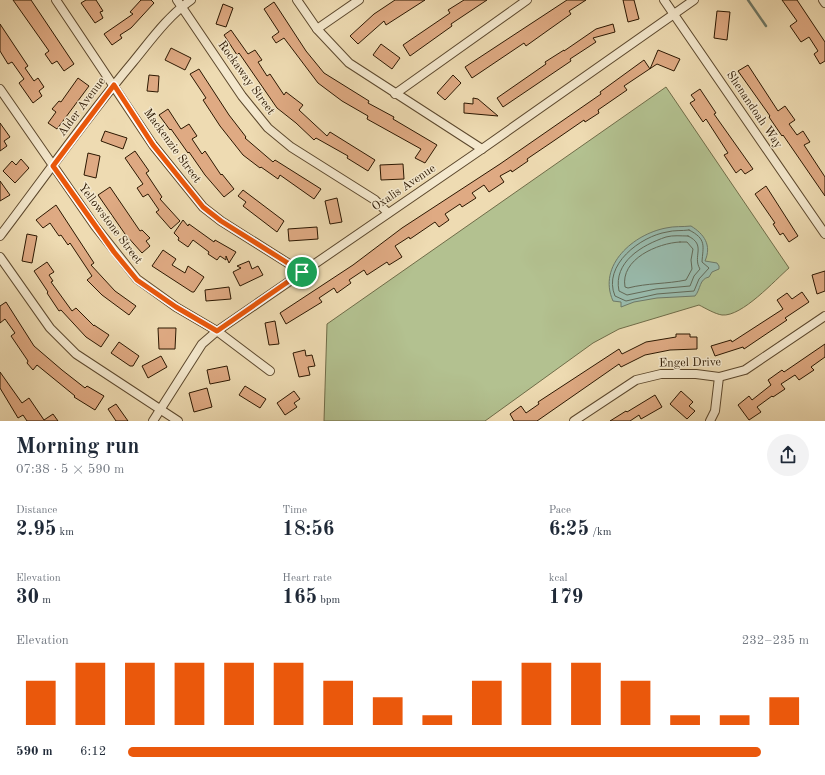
<!DOCTYPE html>
<meta charset="utf-8">
<style>
:root{--surface:#fff;--page:#f2f2f3;--text:#1f2937;--muted:#747a83;--accent:#ea580c}
body{margin:0;font-family:"Old Standard TT",serif;background:var(--page);color:var(--text);height:100vh;display:flex;flex-direction:column;font-size:15px;white-space:nowrap}
*{box-sizing:border-box;margin:0}
p{font-size:13px;color:var(--muted)}
.icon{flex:none;width:22px;height:22px;fill:none;stroke:currentColor;stroke-width:2;stroke-linecap:round;stroke-linejoin:round}
.map{position:relative;height:421px;overflow:hidden}
.sheet{display:flex;flex-direction:column;background:var(--surface);flex:1}
.sheet>*{flex:none}
.pin{position:absolute;display:grid;place-items:center;width:34px;height:34px;color:#fff;margin:-17px;border:2px solid #fff;border-radius:50%;box-shadow:0 1px 4px #0007}
.round{display:grid;place-items:center;flex:none;width:42px;height:42px;border-radius:21px;background:var(--page)}
.head{display:flex;align-items:center;justify-content:space-between;height:68px;padding:0 16px}
h1{font-size:22px;font-weight:700;line-height:30px}
.stats{display:grid;grid-template-columns:repeat(3,1fr);gap:6px;height:68px;padding:4px 16px}
.stats div{display:grid;align-content:center}
.stats b{font-size:20px;font-weight:700}
.stats small{font-size:11px;font-weight:400}
.stats p{font-size:11px}
.chart{height:112px;padding:8px 16px}
.chart p{display:flex;justify-content:space-between}
.chart svg{width:100%;height:72px;margin-top:4px;stroke:var(--accent);stroke-width:6}
ul{padding:0 16px;list-style:none;font-size:13px}
li{display:grid;grid-template-columns:64px 48px 1fr;align-items:center;height:30px}
li i{height:10px;border-radius:5px;background:var(--accent)}
.map>svg:first-child{display:block}
.green{fill:#b3c190;stroke:#6f6c48}
.water{fill:#99bbad;stroke:#6d7968}
.lines{fill:none;stroke-linecap:round;stroke-linejoin:round}
.shore{stroke:#626957;stroke-width:1}
.stream{stroke:#6d7968;stroke-width:2.5}
.building{fill:#dfaa83;stroke:#2b1701}
.minor-casing{stroke:#5c482d;stroke-width:10}
.minor{stroke:#f4e8cd;stroke-width:8}
.route-casing{stroke:#fff;stroke-width:8}
.route{stroke:#ea580c;stroke-width:5}
.labels{text-anchor:middle;dominant-baseline:central;stroke-width:3;stroke-linejoin:round;paint-order:stroke}
.street-label{font-size:12px;fill:#2b1701;stroke:#f4e8cd}
</style>
<div class="map">
<svg width="825" height="421" viewBox="0 0 825 421">
<rect width="100%" height="100%" fill="#eedbb2"/>
<filter id="stains"><feTurbulence type="fractalNoise" baseFrequency=".005" numOctaves="4"/><feColorMatrix values="0 0 0 0 .2 0 0 0 0 .09 0 0 0 0 .02 0 0 0 .5 -.17"/></filter>
<radialGradient id="worn" r=".72"><stop offset=".6" stop-color="#630" stop-opacity="0"/><stop offset="1" stop-color="#630" stop-opacity=".3"/></radialGradient>
<!-- green -->
<path class="green" d="M666 87 789 268C775 280 742 317 722 315 715 314 705 308 699 305L619 329 593 343 485 421H324L327 324Z"/>
<!-- water -->
<path class="water" d="M691 226C704 234 712 245 705 261L717 263 719 266V269L712 272 709 277C699 279 701 289 695 296L657 298 634 302 621 307V302L613 301C597 265 634 234 666 228 674 226 683 227 691 226Z"/>
<g class="lines">
<!-- shore -->
<g class="shore">
<path d="M689 230C707 239 703 246 702 262L709 268 699 279 694 291 657 294 626 301 615 296C602 265 641 236 667 232 674 230 682 231 689 230Z"/>
<path d="M688 236C707 245 692 256 700 269L694 276 690 286 656 289 627 295 619 291C613 262 642 245 666 237 673 235 681 236 688 236Z"/>
<path d="M680 242H687L693 249 691 260 692 269 686 280C667 284 647 283 628 288L625 287C620 259 658 243 680 242Z"/>
</g>
<!-- stream -->
<polyline class="stream" points="748,0 766,26"/>
</g>
<!-- building -->
<g class="building">
<polygon points="13,0 31,0 74,64 64,71 57,61 52,64 45,54 49,51"/>
<polygon points="86,0 96,0 103,11 100,12 103,18 95,23 81,3"/>
<polygon points="141,0 151,0 154,3 131,28 120,35 122,38 112,45 104,34 133,14 130,12"/>
<polygon points="395,0 425,0 386,25 384,21 358,44 350,36 374,14"/>
<polygon points="464,0 487,0 451,24 452,26 410,56 403,45 450,13 448,10"/>
<polygon points="567,0 586,0 569,11 571,14 547,31 526,46 524,43 472,78 465,67"/>
<polygon points="623,0 634,0 639,19 628,22"/>
<polygon points="782,0 797,0 825,42 825,61 820,64 814,54 818,51 809,37 801,42 790,26 797,21"/>
<polygon points="274,2 306,51 324,73 369,101 368,103 394,117 393,119 437,145 425,163 415,158 421,149 367,119 368,116 342,101 318,83 284,38 276,43 272,37 279,32 264,9"/>
<polygon points="223,4 233,8 226,27 216,24"/>
<polygon points="717,11 730,12 727,40 714,38"/>
<polygon points="0,24 28,66 25,68 34,81 38,78 44,87 39,91 42,96 33,103 19,83 24,79 12,62 8,64 0,51"/>
<polygon points="613,24 615,32 593,38 596,42 570,59 571,61 503,107 497,98 546,64 545,62 564,50 564,51 596,29"/>
<polygon points="231,30 248,54 255,50 262,60 258,62 267,76 270,74 284,95 286,92 303,105 299,110 327,136 330,132 375,160 368,171 347,158 348,156 316,138 314,140 296,123 277,108 239,53 237,55 224,35"/>
<polygon points="381,44 400,58 392,69 373,55"/>
<polygon points="171,48 191,58 185,70 165,60"/>
<polygon points="658,50 680,59 674,71 657,64 624,86 627,90 598,110 599,113 585,122 584,120 555,140 527,159 528,161 512,172 511,170 500,176 504,182 489,192 484,185 472,193 476,198 462,207 460,204 445,214 449,220 439,227 435,222 410,239 409,237 395,246 402,257 389,265 387,262 367,275 364,270 349,280 351,283 337,293 334,288 319,298 322,302 286,324 280,313 353,265 402,228 500,164 601,94 600,92 644,60 650,69"/>
<polygon points="748,65 778,111 785,106 795,120 789,124 797,135 803,131 810,142 804,145 825,177 825,196 783,135 782,136 769,117 770,116 738,71"/>
<polygon points="199,69 229,115 246,137 245,138 273,162 275,160 321,189 314,199 280,175 278,179 261,167 260,168 243,155 220,126 203,100 206,98 190,74"/>
<polygon points="149,75 159,76 158,92 147,91"/>
<polygon points="453,75 461,83 445,100 437,93"/>
<polygon points="78,78 89,86 57,129 48,123 56,112 52,109 59,101 61,102"/>
<polygon points="700,89 716,113 714,114 753,169 745,174 741,169 736,173 724,155 728,153 706,119 703,122 690,103 695,100 691,95"/>
<polygon points="473,98 478,99 498,116 464,113 464,103 473,104"/>
<polygon points="168,109 181,129 189,124 197,136 192,139 202,154 205,151 221,175 222,174 234,189 224,197 205,175 189,152 188,153 171,129 170,130 159,115"/>
<polygon points="0,123 10,137 4,141 7,146 0,151"/>
<polygon points="105,131 127,138 123,149 101,141"/>
<polygon points="135,151 149,171 146,173 162,197 160,199 180,221 171,229 156,212 159,210 148,194 143,197 137,188 143,184 125,158"/>
<polygon points="88,153 100,156 96,178 84,175"/>
<polygon points="21,159 29,168 15,183 3,171 12,161 16,165"/>
<polygon points="403,164 404,179 381,180 380,165"/>
<polygon points="0,181 10,195 0,201"/>
<polygon points="766,186 798,236 789,242 783,233 780,235 773,224 775,223 755,194"/>
<polygon points="110,187 140,231 142,230 150,238 146,241 150,246 142,253 125,234 98,195"/>
<polygon points="243,190 284,221 277,232 243,206 246,202 238,196"/>
<polygon points="337,198 342,222 330,224 325,201"/>
<polygon points="56,205 94,263 91,265 115,291 136,306 129,315 102,295 87,280 92,276 70,243 68,245 61,235 59,236 50,223 43,228 36,220"/>
<polygon points="183,220 188,226 189,224 214,242 215,240 236,252 229,263 226,256 226,260 220,256 217,260 208,254 209,252 193,240 188,247 178,240 179,238 174,233"/>
<polygon points="317,227 318,239 289,241 288,229"/>
<polygon points="27,234 37,236 32,263 22,261"/>
<polygon points="163,250 176,259 172,265 185,273 188,266 204,277 194,292 192,292 152,266"/>
<polygon points="249,261 252,269 258,266 263,275 240,286 233,272 241,268 237,266"/>
<polygon points="47,262 54,272 49,275 53,281 51,282 72,311 76,308 94,326 94,325 109,335 101,347 86,337 61,310 59,311 47,293 48,292 34,271"/>
<polygon points="825,271 825,291 817,294 812,275"/>
<polygon points="229,287 231,299 206,301 205,290"/>
<polygon points="802,292 809,302 785,318 787,320 744,349 743,347 715,356 711,346 731,340 732,342 783,309 777,300 787,293 792,299"/>
<polygon points="6,302 34,346 62,370 85,388 87,386 104,396 95,410 74,397 75,396 37,365 33,370 27,363 28,361 11,336 15,333 5,319 0,323 0,306"/>
<polygon points="275,321 279,344 269,345 265,323"/>
<polygon points="158,328 176,328 175,349 159,349"/>
<polygon points="676,334 690,334 690,337 697,337 697,349 670,350 645,355 621,367 619,364 537,421 514,421 510,414 521,406 526,413 539,404 538,402 619,349 622,354 646,342 676,337"/>
<polygon points="119,342 139,356 133,366 130,366 111,353"/>
<polygon points="825,344 825,357 811,367 814,370 799,380 795,375 781,384 785,389 773,397 772,396 757,407 761,412 749,420 738,405 749,396 752,400 771,385 768,380 782,370 784,372"/>
<polygon points="305,350 306,356 312,355 315,366 308,367 310,375 299,377 293,353"/>
<polygon points="161,356 167,367 148,378 142,366"/>
<polygon points="227,366 230,380 210,384 207,370"/>
<polygon points="0,372 22,403 29,398 44,420 53,414 58,421 27,421 23,415 18,418 0,388"/>
<polygon points="245,386 266,399 260,408 239,395"/>
<polygon points="207,388 212,407 194,412 189,393"/>
<polygon points="294,391 300,399 294,403 297,407 285,415 277,403"/>
<polygon points="681,391 693,402 689,406 695,411 687,419 670,404"/>
<polygon points="655,395 662,407 641,419 639,415 630,421 610,421 626,411 627,412"/>
<polygon points="116,404 128,421 116,421 108,409"/>
</g>
<g class="lines">
<!-- minor casing -->
<g class="minor-casing">
<g id="minor">
<polyline points="56,0 153,145 203,207 221,221 302,272"/>
<polyline points="177,0 242,96 268,128 291,147 375,200 388,213"/>
<polyline points="297,0 317,29 349,63 482,149"/>
<polyline points="664,0 825,234"/>
<polyline points="823,0 825,3"/>
<polyline points="317,29 359,0"/>
<polyline points="0,89 95,226 137,279 176,307 217,331 270,371"/>
<polyline points="395,94 527,0"/>
<path d="M0 236C44 178 86 118 133 62 151 40 168 16 191 0"/>
<polyline points="0,257 50,328 76,354 178,421"/>
<polyline points="153,421 202,344 217,331 482,149 694,0"/>
<polyline points="574,421 636,380 661,374 696,374 719,377 745,370 825,316"/>
<polyline points="710,421 715,411 719,377"/>
</g>
</g>
<!-- minor -->
<use href="#minor" class="minor"/>
</g>
<g class="lines">
<!-- route casing -->
<g class="route-casing">
<polygon id="route" points="114,85 153,145 203,207 221,221 302,272 217,331 176,307 137,280 114,252 53,166"/>
</g>
<!-- route -->
<use href="#route" class="route"/>
</g>
<g class="labels">
<!-- street labels -->
<g class="street-label">
<text transform="translate(246 78) rotate(54)">Rockaway Street</text>
<text transform="translate(82 107) rotate(-53)">Alder Avenue</text>
<text transform="translate(754 110) rotate(56)">Shenandoah Way</text>
<text transform="translate(172 146) rotate(54)">Mackenzie Street</text>
<text transform="translate(404 188) rotate(-34)">Oxalis Avenue</text>
<text transform="translate(110 224) rotate(53)">Yellowstone Street</text>
<text transform="translate(690 363) rotate(-1)">Engel Drive</text>
</g>
</g>
<rect width="100%" height="100%" filter="url(#stains)"/>
<rect width="100%" height="100%" fill="url(#worn)"/>
</svg>
<div class="pin" style="left:302px;top:272px;background:#1e9e55"><svg class="icon" aria-label="arrive" viewBox="0 0 24 24"><path d="M6 21V4h12l-3 4 3 4H6"/></svg></div>
</div>
<section class="sheet">
<div class="head"><div><h1>Morning run</h1><p>07:38 · 5 × 590 m</p></div><a class="round"><svg class="icon" aria-label="share" viewBox="0 0 24 24"><path d="M12 15V3M7 8l5-5 5 5M5 13v7h14v-7"/></svg></a></div>
<div class="stats">
<div><p>Distance</p><b>2.95<small> km</small></b></div>
<div><p>Time</p><b>18:56</b></div>
<div><p>Pace</p><b>6:25<small> /km</small></b></div>
</div>
<div class="stats">
<div><p>Elevation</p><b>30<small> m</small></b></div>
<div><p>Heart rate</p><b>165<small> bpm</small></b></div>
<div><p>kcal</p><b>179</b></div>
</div>
<div class="chart"><p><span>Elevation</span>232–235 m</p>
<svg viewBox="0 0 160 44" preserveAspectRatio="none"><path d="M5 44V17M15 44V6M25 44V6M35 44V6M45 44V6M55 44V6M65 44V17M75 44V27M85 44V38M95 44V17M105 44V6M115 44V6M125 44V17M135 44V38M145 44V38M155 44V27"/></svg>
</div>
<ul>
<li><b>590 m</b>6:12<i style="width:93%"></i></li>
</ul>
</section>
